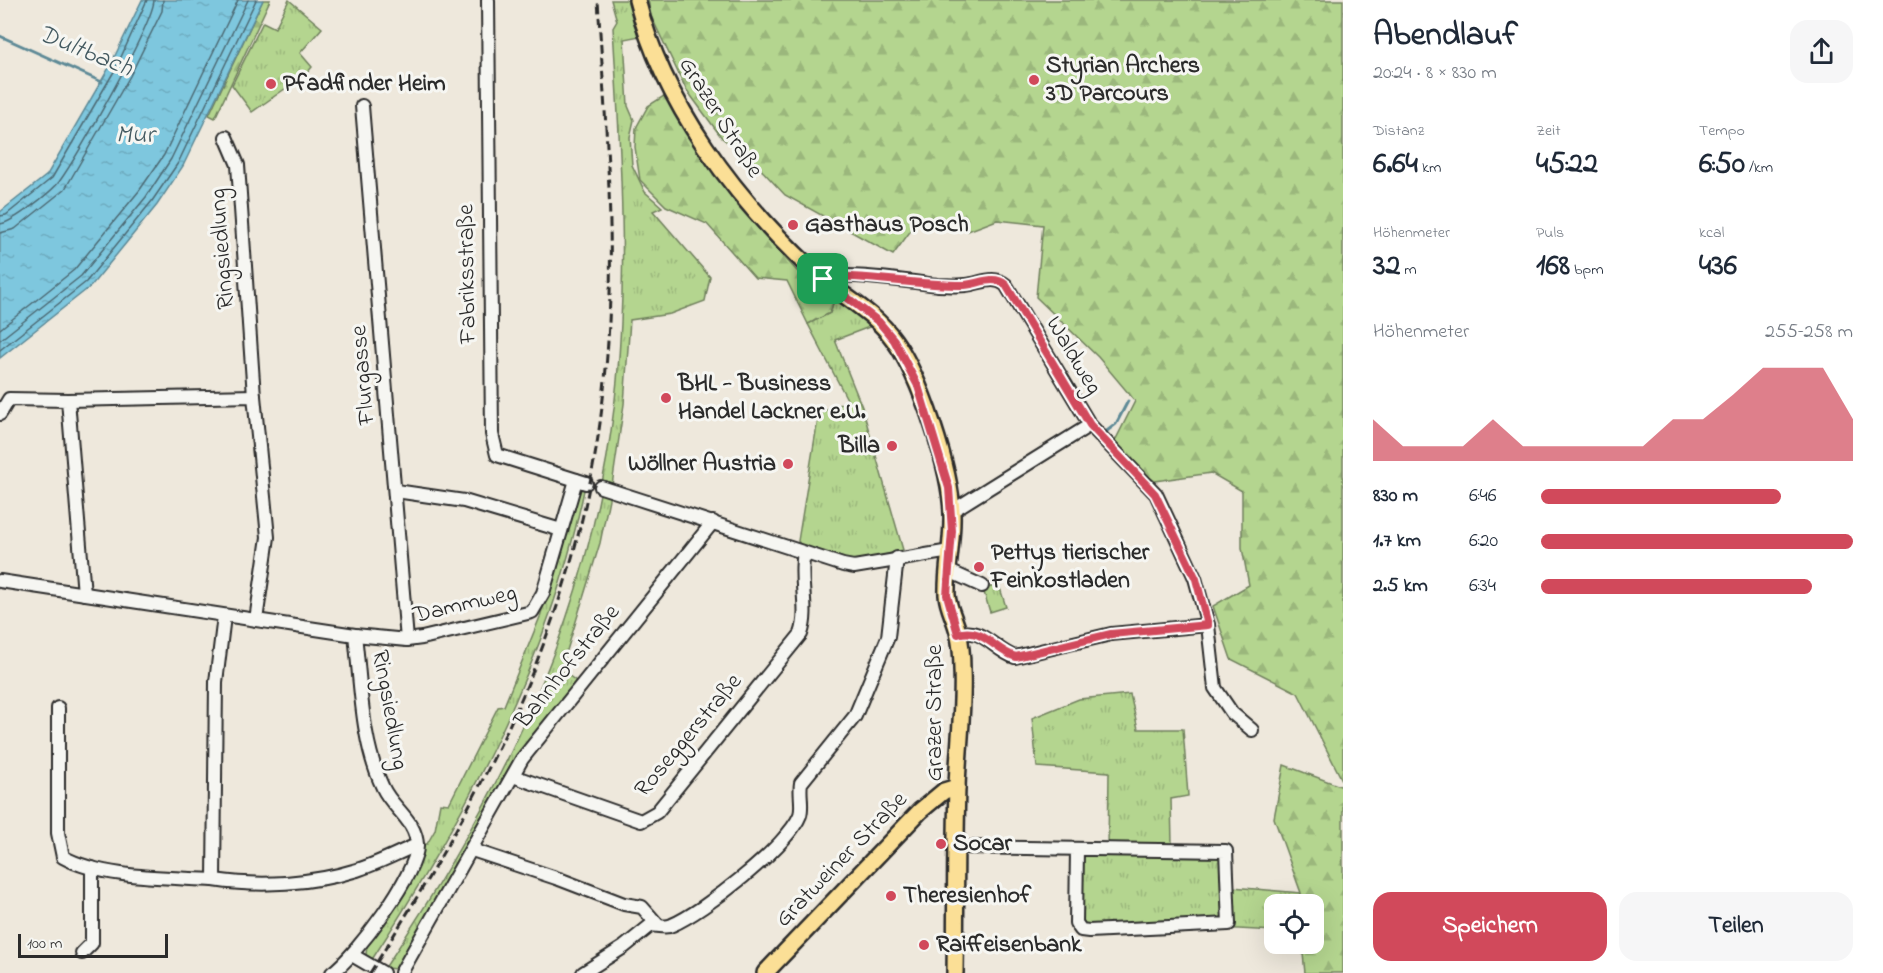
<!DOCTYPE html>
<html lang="de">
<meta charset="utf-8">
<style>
:root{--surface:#fff;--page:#f6f6f7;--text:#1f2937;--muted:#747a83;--accent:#d1495b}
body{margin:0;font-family:"Indie Flower",sans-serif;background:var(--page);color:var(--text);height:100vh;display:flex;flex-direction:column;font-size:22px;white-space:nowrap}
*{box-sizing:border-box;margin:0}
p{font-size:20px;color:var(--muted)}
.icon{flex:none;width:33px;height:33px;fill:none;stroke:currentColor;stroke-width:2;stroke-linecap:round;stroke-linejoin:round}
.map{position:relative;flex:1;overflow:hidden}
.details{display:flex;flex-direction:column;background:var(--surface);width:540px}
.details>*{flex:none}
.buttons{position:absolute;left:1264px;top:894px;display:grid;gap:12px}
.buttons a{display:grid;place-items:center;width:60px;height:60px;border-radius:12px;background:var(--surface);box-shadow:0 6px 24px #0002;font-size:30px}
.scale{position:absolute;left:18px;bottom:15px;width:150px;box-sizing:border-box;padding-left:6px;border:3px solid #2b2b2b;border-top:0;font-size:16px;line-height:21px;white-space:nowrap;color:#2b2b2b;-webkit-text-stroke:4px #f6f6f2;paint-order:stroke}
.pin{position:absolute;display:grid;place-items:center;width:51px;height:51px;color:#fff;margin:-26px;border-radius:12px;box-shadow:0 3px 9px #0006}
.round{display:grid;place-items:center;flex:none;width:63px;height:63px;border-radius:18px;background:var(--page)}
.overview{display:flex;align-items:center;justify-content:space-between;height:102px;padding:0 30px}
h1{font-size:33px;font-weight:700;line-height:45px}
.stats{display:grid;grid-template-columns:repeat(3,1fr);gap:9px;height:102px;padding:6px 30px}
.stats div{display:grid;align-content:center}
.stats b{font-size:30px;font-weight:700}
.stats small{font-size:16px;font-weight:400}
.stats p{font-size:16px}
.chart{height:168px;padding:12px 30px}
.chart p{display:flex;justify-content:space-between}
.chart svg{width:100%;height:108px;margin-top:6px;fill:var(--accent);opacity:.7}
.button{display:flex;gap:12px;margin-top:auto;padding:12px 30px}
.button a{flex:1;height:69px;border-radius:18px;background:var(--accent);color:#fff;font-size:24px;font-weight:700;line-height:69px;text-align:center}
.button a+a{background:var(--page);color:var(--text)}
ul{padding:0 30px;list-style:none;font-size:20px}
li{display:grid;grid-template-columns:96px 72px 1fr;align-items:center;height:45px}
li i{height:15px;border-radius:8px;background:var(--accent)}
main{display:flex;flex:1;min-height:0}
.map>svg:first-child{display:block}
.grass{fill:url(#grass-tufts);stroke:#70805d;stroke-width:1.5}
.forest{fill:url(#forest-firs);stroke:#70805d;stroke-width:1.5}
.water{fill:url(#water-ripples);stroke:#5d8996;stroke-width:1.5}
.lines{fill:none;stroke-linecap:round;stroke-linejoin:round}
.shore{stroke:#4c6973;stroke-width:1.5}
.stream{stroke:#5d8996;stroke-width:3}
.minor-casing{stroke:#2b2b2b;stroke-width:16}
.major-casing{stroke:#2b2b2b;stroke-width:20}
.minor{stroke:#f6f6f2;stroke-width:12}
.major{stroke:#fbdf96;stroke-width:15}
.rail{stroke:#2b2b2b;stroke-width:3;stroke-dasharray:9 4.5;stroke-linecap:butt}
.route-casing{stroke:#fff;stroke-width:12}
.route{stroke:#d1495b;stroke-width:8}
.poi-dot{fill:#d1495b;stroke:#f6f6f2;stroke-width:2}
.labels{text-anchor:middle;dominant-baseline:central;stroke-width:6;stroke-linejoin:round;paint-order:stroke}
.poi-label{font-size:24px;font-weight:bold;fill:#2b2b2b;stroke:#f6f6f2;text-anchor:start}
.street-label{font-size:24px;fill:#2b2b2b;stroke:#f6f6f2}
.water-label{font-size:26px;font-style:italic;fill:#445a61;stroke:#f6f6f2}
</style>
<main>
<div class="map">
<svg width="1343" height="973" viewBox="0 0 1343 973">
<defs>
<pattern id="grass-tufts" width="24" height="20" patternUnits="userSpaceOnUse" patternTransform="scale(1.5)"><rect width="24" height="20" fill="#b4d58f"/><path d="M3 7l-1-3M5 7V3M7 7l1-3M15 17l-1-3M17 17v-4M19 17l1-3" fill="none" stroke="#9bb77c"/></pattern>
<pattern id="forest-firs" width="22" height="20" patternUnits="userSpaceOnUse" patternTransform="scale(1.5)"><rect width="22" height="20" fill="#b4d58f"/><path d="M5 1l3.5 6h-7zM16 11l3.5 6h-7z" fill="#9bb77c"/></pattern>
<pattern id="water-ripples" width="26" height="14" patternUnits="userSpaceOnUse" patternTransform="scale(1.5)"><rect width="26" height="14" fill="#7ec7de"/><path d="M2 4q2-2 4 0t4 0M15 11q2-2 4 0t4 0" fill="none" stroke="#6dabbf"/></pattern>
</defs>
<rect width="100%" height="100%" fill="#eee8dc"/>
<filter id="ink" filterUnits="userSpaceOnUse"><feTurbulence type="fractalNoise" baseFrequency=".0167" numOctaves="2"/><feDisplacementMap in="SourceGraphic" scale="12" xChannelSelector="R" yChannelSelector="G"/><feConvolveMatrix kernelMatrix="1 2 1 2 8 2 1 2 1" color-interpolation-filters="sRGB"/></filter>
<g filter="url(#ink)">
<!-- grass -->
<g class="grass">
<polygon points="289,0 322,28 300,53 312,67 306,74 252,112 232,85 263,22 275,28"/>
<path d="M611 0H631L640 36 624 39 628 106 634 120 630 137 632 165 645 192 662 207 653 211 710 277 705 301 670 314 630 320 624 404 612 485 602 483C633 333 622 180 613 28L617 21Z"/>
<polygon points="835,297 872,326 835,340 862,407 903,550 854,563 801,546 798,541 819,413 848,401 808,324 830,313"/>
<path d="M585 485C552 655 465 817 371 961L366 955 367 945 420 857 424 844H427L435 830 440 803 449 804 498 707 504 706 540 617 578 487Z"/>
<path d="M601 489 610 494 600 543 561 670 576 681 529 740 397 969 385 968C483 821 567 665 601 489Z"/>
<polygon points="999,585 1006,607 990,612 983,589"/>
<polygon points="1130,694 1138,729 1183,729 1188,796 1171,799 1172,844 1230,845 1232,887 1301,893 1301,904 1275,904 1275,931 1183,926 1082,927 1079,851 1108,851 1109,772 1037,767 1032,718 1079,699"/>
</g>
<!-- forest -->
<g class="forest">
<polygon points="263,0 270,0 215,118 209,115"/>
<polygon points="648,0 1343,0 1343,782 1298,693 1231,659 1213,606 1249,585 1242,548 1242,491 1211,473 1155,481 1110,451 1135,401 1098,357 1036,297 1043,225 997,220 968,231 920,218 893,255 785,195 755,163 722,138 686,89 651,16"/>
<polygon points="667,94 706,162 737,205 797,271 811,276 835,297 830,313 808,324 787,281 755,278 707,224 666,206 640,180 635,147 636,128 648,106"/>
<polygon points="1284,765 1343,787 1343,973 1305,973 1302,944 1314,944 1314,904 1301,904 1301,893 1274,818"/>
</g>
<!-- water -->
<polygon class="water" points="142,0 263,0 183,166 157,205 91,286 0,358 0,212 47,175 110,66"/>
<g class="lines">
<!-- shore -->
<g class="shore">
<polyline points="0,216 6,215 52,178 116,68 147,0"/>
<path d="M0 224C12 223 51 192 59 182 77 157 153 24 154 0"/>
<polyline points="0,233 15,229 65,189 130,76 162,11 163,0"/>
<polyline points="0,329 74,270 139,191 164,155 238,0"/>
<polyline points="0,340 81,276 146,197 171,159 248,0"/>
<polyline points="0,350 86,282 152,201 178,163 256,0"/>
</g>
<!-- stream -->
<g class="stream">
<polyline points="0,36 102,82"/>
<polyline points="1103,434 1116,424 1128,401"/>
</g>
<!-- minor casing -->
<g class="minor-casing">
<g id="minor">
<polyline points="488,0 492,434 497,455 586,483"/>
<polyline points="362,106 407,640"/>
<polyline points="226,137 238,165 254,396"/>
<path d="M823 279C835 270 919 283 938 285 947 285 957 286 966 285 980 284 993 274 1006 285L1090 425 1156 494 1195 578 1208 625 1215 688 1232 713 1252 730"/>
<polyline points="68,400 254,396 268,537 256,620"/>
<polyline points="0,414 9,399 68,400 84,594"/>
<polyline points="601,487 843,565 854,567 950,551"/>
<polyline points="396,491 464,501 561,530"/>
<polyline points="952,511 1090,425"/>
<polyline points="949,571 982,586"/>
<path d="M0 581 355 635C361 684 361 742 383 788 392 808 417 821 417 846 417 874 355 957 332 973"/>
<path d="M224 616 216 682 214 880C260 887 312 884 357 870 377 864 397 853 417 845"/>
<path d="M959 634C982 626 995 651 1015 657L1111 634 1208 625"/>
<polyline points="355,635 407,640 422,638 532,612 543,593 576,480"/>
<path d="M58 708V833L63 857C103 879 168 877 214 880"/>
<path d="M513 776 641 821 657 812 801 634C810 609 798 580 804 553"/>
<polyline points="956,847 1226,851 1229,924 1089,931 1081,930 1076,923 1077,849"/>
<polyline points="472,850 559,879 624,904 642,907 657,924"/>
<polyline points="82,953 92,943 92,868"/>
<polyline points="352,955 383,973"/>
<polyline points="401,973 522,759 713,522"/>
<path d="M583 973 624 947 650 926C658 924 665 929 672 925 703 912 788 846 800 815 803 806 799 793 801 783L855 716 888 637 897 558"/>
</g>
</g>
<!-- major casing -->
<g class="major-casing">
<g id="major">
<path d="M637 0C663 104 735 198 812 270 838 294 873 310 894 340 920 376 951 470 952 514 953 541 946 568 947 595 948 608 955 619 958 632 961 644 962 657 962 669 964 709 958 749 957 788 955 850 956 912 955 973"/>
<polyline points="765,973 920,811 944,791 957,787"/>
</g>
</g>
<!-- minor -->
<use href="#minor" class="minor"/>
<!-- major -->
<use href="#major" class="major"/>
<!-- rail -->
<path class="rail" d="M370 973C496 774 590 596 607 355 616 237 605 118 598 0"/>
</g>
</g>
<g class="lines" filter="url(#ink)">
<!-- route casing -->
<g class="route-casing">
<path id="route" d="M827 276C872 276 917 285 962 285 977 285 993 274 1006 285L1090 425 1155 494 1196 579 1208 625 1111 634 1016 657C995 651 982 626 958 634L947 595 952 531 949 488 918 386 894 340 879 322 823 279Z"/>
</g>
<!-- route -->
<use href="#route" class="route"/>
</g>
<!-- markers -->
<g class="poi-dot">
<circle cx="1034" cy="80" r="6"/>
<circle cx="271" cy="84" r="6"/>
<circle cx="793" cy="225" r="6"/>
<circle cx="666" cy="398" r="6"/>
<circle cx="892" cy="446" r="6"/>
<circle cx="788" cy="464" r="6"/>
<circle cx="979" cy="567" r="6"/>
<circle cx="941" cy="844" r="6"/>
<circle cx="891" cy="896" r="6"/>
<circle cx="924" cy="945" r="6"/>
</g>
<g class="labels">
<!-- poi labels -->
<g class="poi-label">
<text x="1046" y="66">Styrian Archers<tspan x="1046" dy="28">3D Parcours</tspan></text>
<text x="283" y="84">Pfadfinder Heim</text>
<text x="805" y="225">Gasthaus Posch</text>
<text x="678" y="384">BHL - Business<tspan x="678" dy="28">Handel Lackner e.U.</tspan></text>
<text x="880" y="446" text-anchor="end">Billa</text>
<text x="776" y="464" text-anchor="end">Wöllner Austria</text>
<text x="991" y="553">Pettys tierischer<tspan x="991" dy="28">Feinkostladen</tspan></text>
<text x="953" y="844">Socar</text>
<text x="903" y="896">Theresienhof</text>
<text x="936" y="945">Raiffeisenbank</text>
</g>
<!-- street labels -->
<g class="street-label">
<text transform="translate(720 118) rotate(58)">Grazer Straße</text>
<text transform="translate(223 249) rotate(-94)">Ringsiedlung</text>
<text transform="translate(468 274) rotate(-91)">Fabriksstraße</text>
<text transform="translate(1073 356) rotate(59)">Waldweg</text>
<text transform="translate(364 375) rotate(-95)">Flurgasse</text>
<text transform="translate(465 605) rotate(-13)">Dammweg</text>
<text transform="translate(568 667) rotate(-51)">Bahnhofstraße</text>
<text transform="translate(389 710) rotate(80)">Ringsiedlung</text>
<text transform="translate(935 713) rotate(-90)">Grazer Straße</text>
<text transform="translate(689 736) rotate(-50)">Roseggerstraße</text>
<text transform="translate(842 860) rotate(-46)">Gratweiner Straße</text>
</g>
<!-- water labels -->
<g class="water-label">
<text transform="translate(85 52) rotate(22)">Dultbach</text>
<text x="135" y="136">Mur</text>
</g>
</g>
</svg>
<div class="buttons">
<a><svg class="icon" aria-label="locate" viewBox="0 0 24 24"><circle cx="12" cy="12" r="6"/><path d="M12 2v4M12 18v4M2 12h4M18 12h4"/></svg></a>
</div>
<div class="scale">100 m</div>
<div class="pin" style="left:823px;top:279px;background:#1e9e55"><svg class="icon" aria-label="arrive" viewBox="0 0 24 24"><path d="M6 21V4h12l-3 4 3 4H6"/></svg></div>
</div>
<section class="details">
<div class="overview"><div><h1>Abendlauf</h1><p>20:24 · 8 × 830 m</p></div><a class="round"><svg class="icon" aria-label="share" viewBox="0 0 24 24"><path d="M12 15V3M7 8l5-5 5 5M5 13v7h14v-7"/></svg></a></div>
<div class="stats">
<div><p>Distanz</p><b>6.64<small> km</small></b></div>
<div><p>Zeit</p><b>45:22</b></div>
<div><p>Tempo</p><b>6:50<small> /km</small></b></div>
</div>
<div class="stats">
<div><p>Höhenmeter</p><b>32<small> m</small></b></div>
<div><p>Puls</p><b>168<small> bpm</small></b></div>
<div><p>kcal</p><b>436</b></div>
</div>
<div class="chart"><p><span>Höhenmeter</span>255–258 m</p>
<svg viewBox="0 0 160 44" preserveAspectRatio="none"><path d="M0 44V27L10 38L20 38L30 38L40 27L50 38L60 38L70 38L80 38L90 38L100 27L110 27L120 17L130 6L140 6L150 6L160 27V44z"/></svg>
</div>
<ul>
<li><b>830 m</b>6:46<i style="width:77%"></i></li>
<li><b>1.7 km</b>6:20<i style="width:100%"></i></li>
<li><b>2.5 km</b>6:34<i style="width:87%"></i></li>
</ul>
<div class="button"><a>Speichern</a><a>Teilen</a></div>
</section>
</main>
